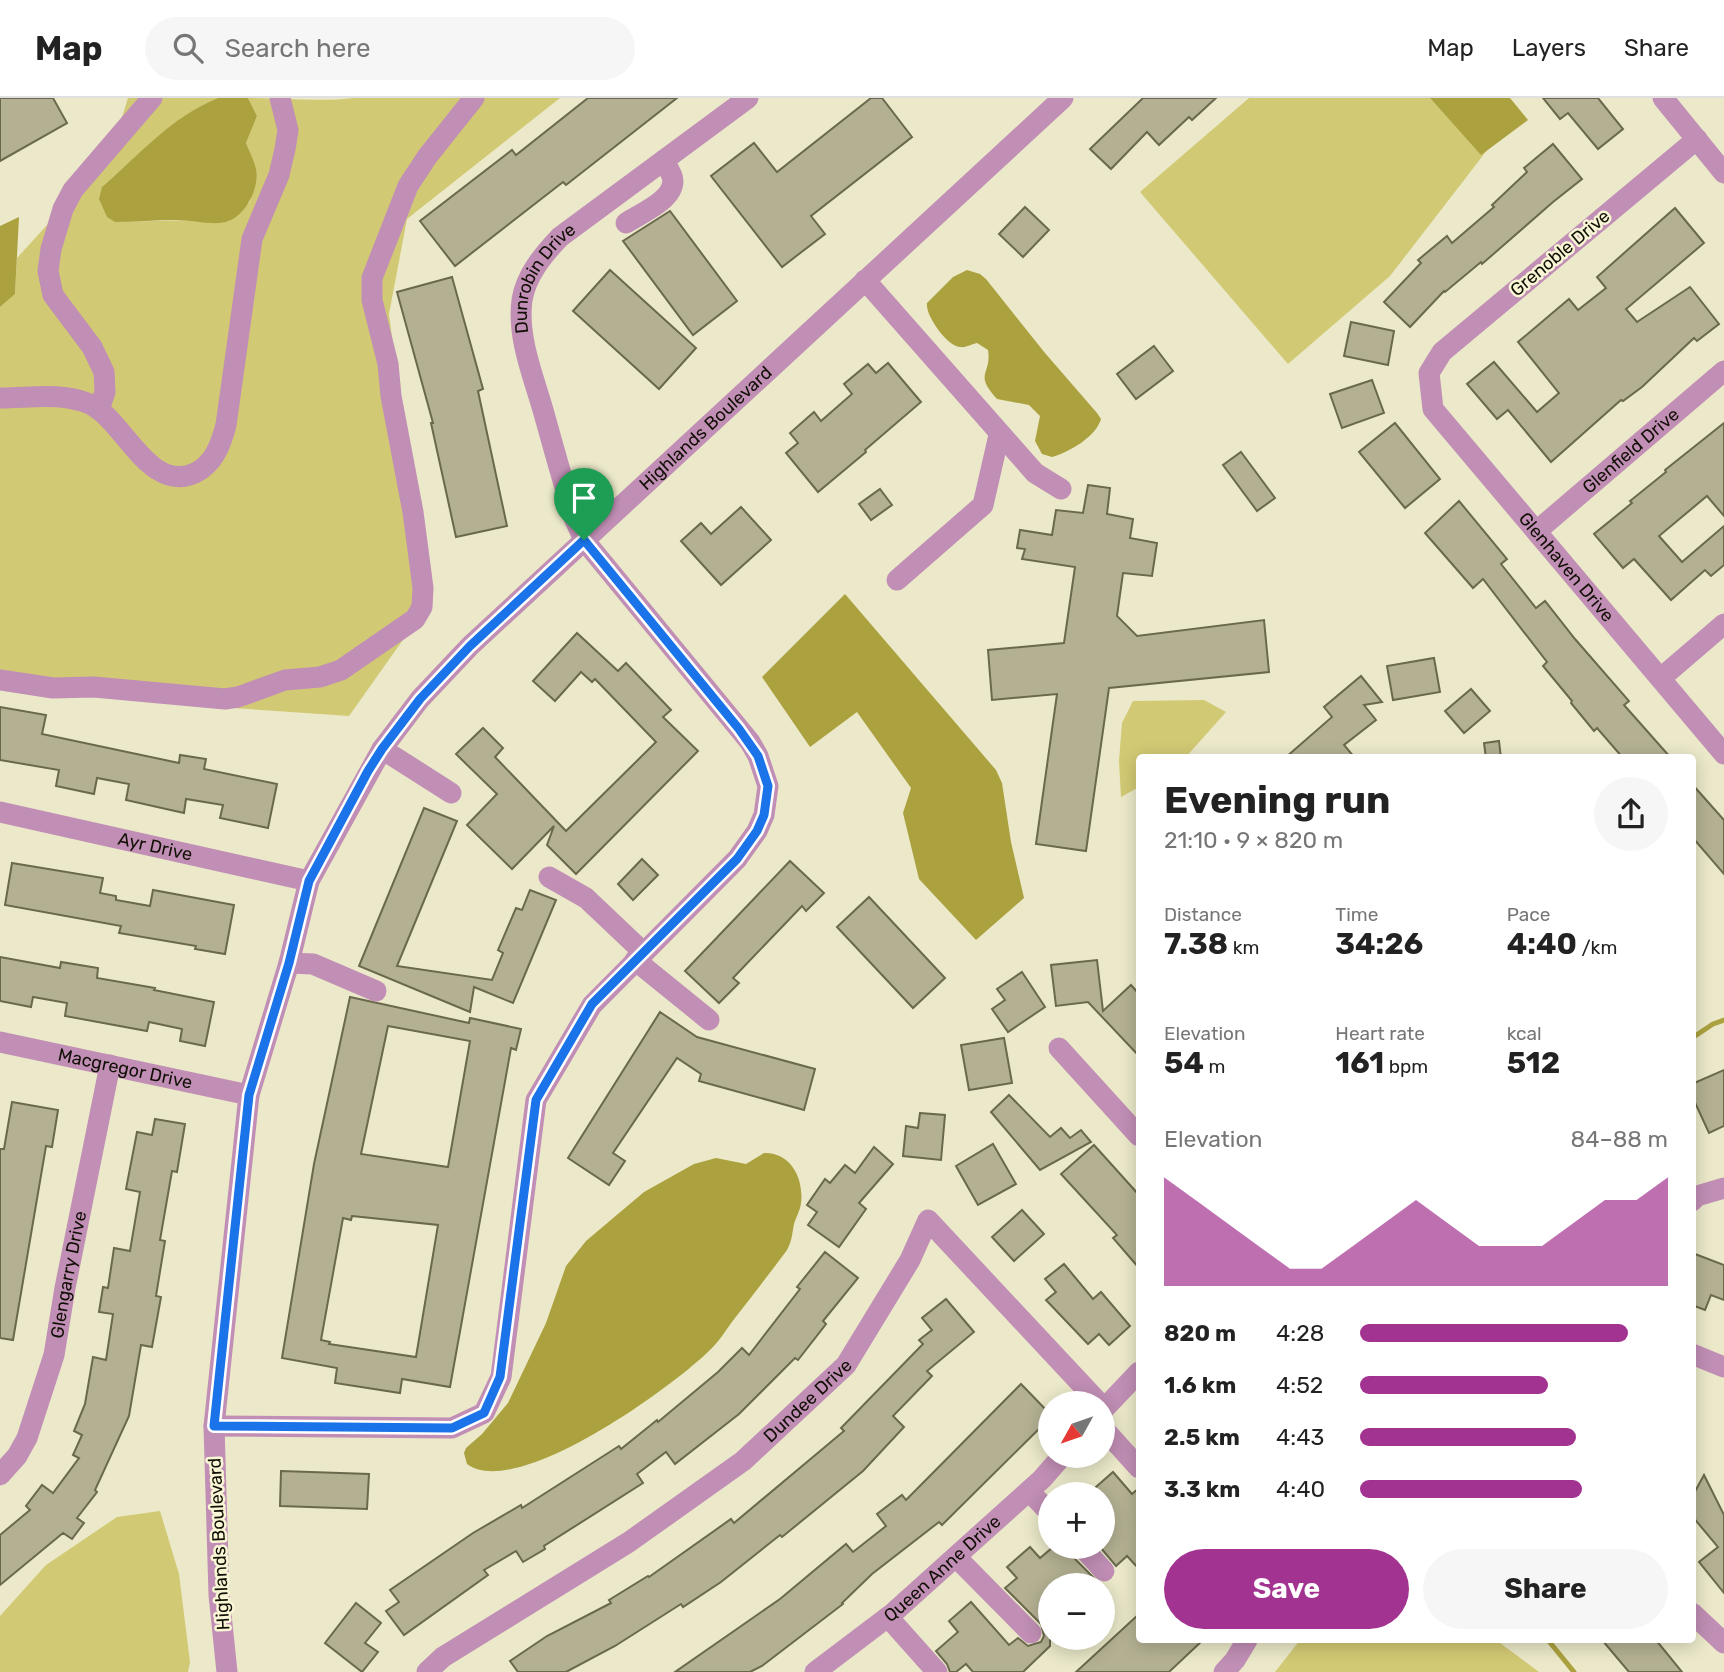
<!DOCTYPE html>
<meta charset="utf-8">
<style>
:root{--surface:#fff;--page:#f6f6f6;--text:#222;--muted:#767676;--line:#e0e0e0;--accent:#a23390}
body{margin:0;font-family:Rubik,sans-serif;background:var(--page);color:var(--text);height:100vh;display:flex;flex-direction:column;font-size:26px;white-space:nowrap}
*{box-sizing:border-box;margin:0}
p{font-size:23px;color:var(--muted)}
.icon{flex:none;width:38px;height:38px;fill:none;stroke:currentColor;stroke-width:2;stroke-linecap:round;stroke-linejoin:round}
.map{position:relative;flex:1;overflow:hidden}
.side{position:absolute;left:1136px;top:656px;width:560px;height:889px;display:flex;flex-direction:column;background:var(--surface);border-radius:7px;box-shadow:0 4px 18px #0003}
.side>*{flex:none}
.needle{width:46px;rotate:230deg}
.buttons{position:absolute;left:1038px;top:1293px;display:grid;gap:14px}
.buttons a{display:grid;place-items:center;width:77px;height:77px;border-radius:50%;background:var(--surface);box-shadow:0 4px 18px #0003;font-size:35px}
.pin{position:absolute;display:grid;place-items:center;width:60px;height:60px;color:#fff;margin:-72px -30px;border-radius:50% 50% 50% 0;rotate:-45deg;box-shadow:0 0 7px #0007}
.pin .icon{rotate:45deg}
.round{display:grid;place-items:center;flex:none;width:74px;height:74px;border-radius:37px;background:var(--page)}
.summary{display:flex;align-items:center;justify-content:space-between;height:119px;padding:0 28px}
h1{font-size:38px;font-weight:700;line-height:52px}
.metrics{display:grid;grid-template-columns:repeat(3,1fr);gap:10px;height:119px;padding:7px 28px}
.metrics div{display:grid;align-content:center}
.metrics b{font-size:30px;font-weight:700}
.metrics small{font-size:19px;font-weight:400}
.metrics p{font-size:19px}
.chart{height:196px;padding:14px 28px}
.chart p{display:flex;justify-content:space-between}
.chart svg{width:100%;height:126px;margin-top:7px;fill:var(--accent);opacity:.7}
.action{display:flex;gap:14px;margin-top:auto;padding:14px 28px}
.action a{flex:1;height:80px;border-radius:42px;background:var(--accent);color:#fff;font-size:28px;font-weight:700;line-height:80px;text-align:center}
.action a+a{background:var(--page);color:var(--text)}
ul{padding:0 28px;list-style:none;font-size:23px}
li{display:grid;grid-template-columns:112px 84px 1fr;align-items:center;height:52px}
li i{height:18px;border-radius:9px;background:var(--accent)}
header{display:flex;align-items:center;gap:42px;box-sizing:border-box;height:98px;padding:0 35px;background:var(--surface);border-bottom:2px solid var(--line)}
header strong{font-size:33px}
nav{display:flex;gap:38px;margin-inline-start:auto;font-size:24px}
.search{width:490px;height:63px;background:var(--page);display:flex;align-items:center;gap:18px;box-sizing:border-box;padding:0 24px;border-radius:38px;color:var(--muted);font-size:26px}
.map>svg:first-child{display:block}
.green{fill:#d2c974}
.water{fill:#aca13f}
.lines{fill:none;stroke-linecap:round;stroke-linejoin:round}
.stream{stroke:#aca13f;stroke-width:5}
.building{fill:#b4b193;stroke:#6b694d;stroke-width:2;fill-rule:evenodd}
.minor{stroke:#c18eb5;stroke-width:21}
.route-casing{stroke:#fff;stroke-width:14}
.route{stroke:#1a73e8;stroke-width:9}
.labels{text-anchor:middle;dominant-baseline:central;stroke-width:5;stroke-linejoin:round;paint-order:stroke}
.street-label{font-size:18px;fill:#121006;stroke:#f9f6d6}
</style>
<header>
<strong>Map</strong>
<div class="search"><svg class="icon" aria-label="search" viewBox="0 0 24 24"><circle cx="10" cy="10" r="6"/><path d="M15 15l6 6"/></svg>Search here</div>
<nav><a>Map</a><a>Layers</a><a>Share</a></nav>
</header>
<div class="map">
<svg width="1724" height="1574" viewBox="0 0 1724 1574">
<rect width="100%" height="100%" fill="#ebe9c9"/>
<!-- green -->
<g class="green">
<path d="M128 0H218C172 19 139 57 102 89L115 124 195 122 220 125 229 123 250 104 256 73 246 45 257 18 248 0C283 0 320 4 355 0H560L407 121 389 216 427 508 349 618 234 610 0 579V209L15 196 17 160 110 58Z"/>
<polygon points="1249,0 1430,0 1481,56 1488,51 1390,178 1288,266 1140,94"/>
<polygon points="1204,602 1226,614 1185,660 1139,660 1139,689 1121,699 1119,663 1122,625 1133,603"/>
<polygon points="160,1413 179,1476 190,1564 188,1574 0,1574 0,1518 46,1467 117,1419"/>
<polygon points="1300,1542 1496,1542 1539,1574 1275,1574"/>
</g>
<!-- water -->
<g class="water">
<path d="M218 0H248L257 18 246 45C249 53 254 62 256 71 260 92 243 124 220 125 206 126 190 122 176 122 156 122 136 124 115 124L107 119 99 101 102 89C139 57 171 19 218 0Z"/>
<polygon points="1430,0 1510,0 1528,22 1481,57"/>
<polygon points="19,119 15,196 0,209 0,128"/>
<path d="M967 172 980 176 986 181 1045 255 1097 315 1101 321C1096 339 1069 354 1052 359L1042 356 1035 343 1040 318 1029 307 997 301C973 275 992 277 988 252L977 245C972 246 965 250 960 249 947 248 925 217 927 205L953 179Z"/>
<polygon points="845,496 996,672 1002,685 1011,744 1024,800 976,842 919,781 903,715 911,690 857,614 810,649 762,579"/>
<path d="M764 1055C791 1054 804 1081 801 1105 800 1113 796 1119 794 1126 792 1136 792 1143 787 1152 770 1175 752 1198 735 1220 727 1230 721 1241 712 1250 677 1286 517 1403 467 1366L464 1355 466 1350 482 1336 508 1305 546 1225 566 1168 586 1143 644 1094 694 1066 716 1060 746 1066Z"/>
</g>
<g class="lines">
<!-- stream -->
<g class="stream">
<polyline points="1692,940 1713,926 1724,922"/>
<polyline points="1548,1542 1574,1574"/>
</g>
</g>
<!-- building -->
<g class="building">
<polygon points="0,0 53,0 67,25 0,63"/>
<polygon points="588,0 677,0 566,87 563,84 455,168 420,123 512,52 516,57"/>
<polygon points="871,0 882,0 912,39 811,118 825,136 782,169 711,78 754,45 777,74"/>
<polygon points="1143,0 1216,0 1192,22 1189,19 1159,47 1147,34 1111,71 1090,51"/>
<polygon points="1543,0 1598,0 1623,31 1598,51 1568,15 1560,21"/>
<polygon points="1553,46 1582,81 1553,104 1482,166 1481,164 1445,194 1444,193 1410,229 1384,204 1421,165 1418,162 1447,138 1452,145 1494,109 1492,107 1527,74 1524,70"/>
<polygon points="1025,109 1049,132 1023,159 999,136"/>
<polygon points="1675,110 1704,145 1626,211 1637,224 1690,189 1719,226 1697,243 1694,240 1642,289 1623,303 1621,302 1551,364 1508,312 1497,321 1467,286 1494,264 1537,314 1559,295 1518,244 1569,201 1578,212 1606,190 1597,179"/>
<polygon points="670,113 737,203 693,237 623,143"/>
<polygon points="610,172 696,250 659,291 573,213"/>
<polygon points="452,179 483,291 478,293 507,428 456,439 431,325 433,325 397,194"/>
<polygon points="1351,224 1394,233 1388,267 1344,258"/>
<polygon points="1154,248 1173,273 1136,301 1117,276"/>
<polygon points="888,265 921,304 865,352 866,354 818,394 786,355 798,345 790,335 814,314 821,323 852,296 844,286 868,266 876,275"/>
<polygon points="1372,282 1384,315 1342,330 1330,296"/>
<polygon points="1395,325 1440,381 1405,410 1359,354"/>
<polygon points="1724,325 1724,418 1707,398 1659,438 1682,464 1724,428 1724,467 1711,478 1705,472 1671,502 1634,461 1623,470 1594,436 1632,405 1630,403 1666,374 1665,372"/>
<polygon points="1241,354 1275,400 1257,413 1223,367"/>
<polygon points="1088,387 1110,390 1107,416 1133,421 1130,440 1157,445 1152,478 1123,475 1117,518 1137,538 1264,522 1269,574 1109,590 1086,753 1036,746 1057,596 992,602 988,552 1064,545 1075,469 1022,461 1025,451 1017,450 1020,432 1052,437 1056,412 1083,415"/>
<polygon points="880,391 892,407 871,422 859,406"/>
<polygon points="1459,403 1507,461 1501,466 1536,510 1545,503 1575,541 1629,603 1624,607 1671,660 1623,660 1597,630 1594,633 1571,605 1572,603 1543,568 1547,564 1483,481 1473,490 1425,435"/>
<polygon points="741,409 771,442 721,487 681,443 701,425 711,436"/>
<polygon points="577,535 618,573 626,565 671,612 663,619 698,653 576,776 547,747 554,728 512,771 467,727 497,696 456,656 483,630 503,650 495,659 566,733 656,644 595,581 592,584 581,574 555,603 533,583"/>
<polygon points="1434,560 1440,594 1393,602 1387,568"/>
<polygon points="1361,578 1382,604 1364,607 1376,622 1344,647 1355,660 1285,660 1332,619 1324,609"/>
<polygon points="1471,591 1490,613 1464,635 1445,613"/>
<polygon points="0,609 46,617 42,636 179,665 180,657 206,661 204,671 277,686 268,730 220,720 223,707 186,701 184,715 126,702 129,686 97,680 94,696 56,688 59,672 0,662"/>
<polygon points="1499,643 1501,660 1486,660 1484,645"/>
<polygon points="1692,686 1724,722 1724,776 1692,739"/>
<polygon points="424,710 457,723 397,868 492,882 503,855 498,852 516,810 522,812 530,792 556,802 513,905 474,889 470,914 359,868"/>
<polygon points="642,761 658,777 633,802 618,786"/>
<polygon points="790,763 824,795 806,813 802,808 733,880 739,885 719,905 685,873"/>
<polygon points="12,765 103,780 100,795 116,798 116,802 150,808 153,792 234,807 225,856 195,851 196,848 119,835 121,828 5,807"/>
<polygon points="869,799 945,880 913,910 837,829"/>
<polygon points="0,859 60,870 61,864 98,870 97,880 155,890 154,892 214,904 205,948 180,943 182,931 149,924 147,933 65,918 67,905 33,899 31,909 0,903"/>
<polygon points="1097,862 1103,913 1131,887 1139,896 1139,958 1088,904 1056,908 1051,867"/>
<polygon points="1022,874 1045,909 1008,934 992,911 1005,902 997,891"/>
<path d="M350 899 469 925 470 920 521 931 516 952 511 950 450 1289 402 1281 400 1295 335 1285 337 1270 282 1260 314 1066ZM388 928 470 943 448 1069 361 1056ZM352 1118 438 1127 416 1259 329 1246 330 1244 321 1242 343 1120 351 1122Z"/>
<polygon points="660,914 697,939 815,971 804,1012 699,983 701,976 677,960 613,1055 625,1063 609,1087 568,1060"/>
<polygon points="1004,940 1012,985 969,992 961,947"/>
<polygon points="1724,972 1724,1028 1709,1035 1692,998 1692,986"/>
<polygon points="1009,997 1050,1039 1061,1030 1070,1040 1081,1032 1091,1044 1040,1072 991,1014"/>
<polygon points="12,1004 58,1012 52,1049 46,1048 13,1242 0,1240 0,1051 4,1051"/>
<polygon points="920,1015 945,1017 941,1062 903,1058 906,1028 918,1030"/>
<polygon points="155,1021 185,1026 177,1074 172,1073 160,1142 165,1143 156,1198 161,1199 152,1249 141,1247 129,1318 95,1392 97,1394 77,1420 84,1425 72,1441 63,1435 0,1487 0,1437 30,1412 26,1408 42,1387 53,1395 79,1360 73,1357 82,1337 74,1333 85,1306 93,1259 106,1262 113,1216 99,1214 103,1189 108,1190 114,1150 130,1153 140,1094 126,1091 137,1034 152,1037"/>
<polygon points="993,1046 1016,1086 978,1107 956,1068"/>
<polygon points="1094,1047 1139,1097 1139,1170 1113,1140 1117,1137 1061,1076"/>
<polygon points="874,1049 893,1066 859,1105 866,1111 839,1149 808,1127 817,1114 807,1107 825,1081 830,1085 845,1067 855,1075"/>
<polygon points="1022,1112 1044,1136 1014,1163 992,1139"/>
<polygon points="825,1154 858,1180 823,1223 826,1226 798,1262 795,1260 739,1316 675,1366 666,1354 637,1376 643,1385 544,1448 545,1451 523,1464 516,1453 484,1472 488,1477 404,1537 386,1513 399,1504 390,1492 473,1435 521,1407 522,1410 619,1348 621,1351 657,1322 658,1324 718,1274 742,1250 749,1257 800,1191 797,1189"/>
<polygon points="1695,1156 1724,1167 1724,1202 1711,1197 1705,1212 1692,1207 1692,1164"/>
<polygon points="1064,1166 1093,1201 1101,1194 1130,1228 1109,1247 1099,1236 1088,1246 1046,1202 1056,1194 1045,1181"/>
<polygon points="946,1201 974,1234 927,1273 932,1278 893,1318 904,1329 863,1373 782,1439 780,1437 721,1484 683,1509 681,1506 615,1548 566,1574 518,1574 510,1563 547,1538 611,1505 609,1502 648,1478 649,1479 731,1421 734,1425 844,1333 841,1330 923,1246 919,1242 932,1232 922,1220"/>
<polygon points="1021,1286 1050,1316 1050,1320 942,1427 939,1424 872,1476 842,1505 843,1506 762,1568 750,1574 675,1574 780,1501 846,1446 853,1454 886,1428 877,1416 902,1397 906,1402"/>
<polygon points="281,1373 369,1376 367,1411 280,1408"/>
<polygon points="1113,1374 1132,1396 1139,1390 1139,1471 1127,1458 1116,1468 1100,1449 1102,1449 1102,1396 1088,1396"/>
<polygon points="1704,1377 1724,1417 1724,1495 1699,1464 1718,1449 1692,1418 1692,1399"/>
<polygon points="1030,1449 1040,1460 1053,1449 1069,1449 1072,1458 1098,1484 1094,1488 1050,1488 1050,1548 1023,1574 973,1574 966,1566 956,1574 950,1574 947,1566 936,1553 958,1534 949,1523 971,1504 1009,1547 1018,1540 1028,1548 1041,1544 1044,1538 1041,1526 1005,1490 1017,1480 1007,1469"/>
<polygon points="356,1505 381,1525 365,1545 378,1554 362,1574 325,1545"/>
<polygon points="1139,1516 1139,1542 1203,1542 1169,1574 1076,1574"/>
<polygon points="1602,1542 1656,1542 1682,1574 1629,1574"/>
</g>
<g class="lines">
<!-- minor -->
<g class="minor">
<polyline points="1663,0 1724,75"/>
<path id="s1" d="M1697 41 1442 254 1429 275 1433 311 1724 656"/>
<path d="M626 125C641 115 679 100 672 78 670 73 666 67 664 62"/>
<polyline points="865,182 1035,375 1061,391"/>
<path d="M0 300C31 300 60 294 90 306 124 322 149 396 195 375 214 366 221 346 226 327L252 141 279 77 285 51 288 32 280 0"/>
<polyline points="99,312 105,294 104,274 92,249 53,197 48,173 51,151 63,111 73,92 152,0"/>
<path id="s2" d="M1538 432 1724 273"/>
<polyline points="897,482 983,407 999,337"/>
<polyline points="1661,580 1724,526"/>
<polyline points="0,582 53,590 94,589 225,601 238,599 285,582 320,579 341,572 415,521 422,509 423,490 413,414 391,298 388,266 372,202 372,180 408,88 427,59 474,0"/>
<polyline points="382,651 451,695"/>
<path id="s3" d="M0 714 309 783"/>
<polyline points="549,779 586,800 643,854"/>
<polyline points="635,862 709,922"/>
<polyline points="289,865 313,866 376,893"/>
<path id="s4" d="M0 944 249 997"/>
<polyline points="1059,950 1139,1038"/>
<polyline points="1692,1103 1697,1098 1724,1090"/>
<polyline points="1692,1256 1724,1269"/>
<polyline points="1102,1313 1139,1274"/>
<path id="s5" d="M214 1328 452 1330 484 1315 501 1279 536 1002 592 907 737 761 757 733 764 717 768 688 758 658 750 644 584 442 574 420C563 384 553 348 543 312 533 277 517 239 522 202 526 177 543 157 560 139L748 0"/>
<polyline points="1102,1329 1139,1370"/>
<path id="s6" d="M0 1377 17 1358 27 1340 54 1257 65 1190 110 967"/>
<polyline points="1029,1393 1050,1415"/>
<polyline points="1082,1449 1104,1473"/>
<polyline points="956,1459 1031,1535"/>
<polyline points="1692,1515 1724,1545"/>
<polyline points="888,1519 937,1574"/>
<path id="s7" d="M227 1574 219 1497 214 1328 249 997 289 865 309 783 382 651 420 601 470 548 1063 0"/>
<path id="s8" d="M427 1574 443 1559 629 1444 743 1363 846 1267 910 1162 928 1122 1100 1306"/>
<path id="s9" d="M815 1574 893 1515 1042 1381 1062 1358"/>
<polyline points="1224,1574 1235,1562 1247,1542"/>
</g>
</g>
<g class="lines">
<!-- route casing -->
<g class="route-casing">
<polygon id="route" points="584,442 739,631 758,658 768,688 764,717 757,733 737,761 592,906 536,1002 500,1279 484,1315 452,1330 214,1328 249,997 289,865 309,783 368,673 382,651 420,601 470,548"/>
</g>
<!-- route -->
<use href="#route" class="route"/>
</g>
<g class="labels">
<!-- street labels -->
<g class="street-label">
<text transform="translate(1560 155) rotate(-40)">Grenoble Drive</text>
<text stroke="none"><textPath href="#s5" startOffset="1577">Dunrobin Drive</textPath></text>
<text stroke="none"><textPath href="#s7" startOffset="1409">Highlands Boulevard</textPath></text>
<text stroke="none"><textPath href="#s2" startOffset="122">Glenfield Drive</textPath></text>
<text stroke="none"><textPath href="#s1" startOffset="600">Glenhaven Drive</textPath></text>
<text stroke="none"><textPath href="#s3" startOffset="159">Ayr Drive</textPath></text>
<text stroke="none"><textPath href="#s4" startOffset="128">Macgregor Drive</textPath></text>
<text stroke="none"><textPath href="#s6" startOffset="215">Glengarry Drive</textPath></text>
<text stroke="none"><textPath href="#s8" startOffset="469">Dundee Drive</textPath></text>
<text transform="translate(219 1446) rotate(-93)">Highlands Boulevard</text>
<text stroke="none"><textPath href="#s9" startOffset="164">Queen Anne Drive</textPath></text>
</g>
</g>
</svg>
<div class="buttons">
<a><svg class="needle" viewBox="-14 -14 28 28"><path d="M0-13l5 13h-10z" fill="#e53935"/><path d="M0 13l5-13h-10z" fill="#767676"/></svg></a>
<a>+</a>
<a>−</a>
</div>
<div class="pin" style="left:584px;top:442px;background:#1e9e55"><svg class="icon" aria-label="arrive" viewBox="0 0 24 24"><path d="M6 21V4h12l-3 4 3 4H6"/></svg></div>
<section class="side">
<div class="summary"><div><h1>Evening run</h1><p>21:10 · 9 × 820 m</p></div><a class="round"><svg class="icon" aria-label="share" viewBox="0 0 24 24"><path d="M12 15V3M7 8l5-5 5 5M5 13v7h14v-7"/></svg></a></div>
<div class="metrics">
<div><p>Distance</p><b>7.38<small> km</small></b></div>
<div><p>Time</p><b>34:26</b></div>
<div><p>Pace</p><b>4:40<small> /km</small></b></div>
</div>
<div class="metrics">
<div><p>Elevation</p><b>54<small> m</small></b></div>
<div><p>Heart rate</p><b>161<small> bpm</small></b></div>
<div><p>kcal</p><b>512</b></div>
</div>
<div class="chart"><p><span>Elevation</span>84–88 m</p>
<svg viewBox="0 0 160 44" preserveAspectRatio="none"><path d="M0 44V6L10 14L20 22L30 30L40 38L50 38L60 30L70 22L80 14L90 22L100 30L110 30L120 30L130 22L140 14L150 14L160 6V44z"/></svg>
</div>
<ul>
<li><b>820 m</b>4:28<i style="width:87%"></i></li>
<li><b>1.6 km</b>4:52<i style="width:61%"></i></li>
<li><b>2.5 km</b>4:43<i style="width:70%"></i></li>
<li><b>3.3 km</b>4:40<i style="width:72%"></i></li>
</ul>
<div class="action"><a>Save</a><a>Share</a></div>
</section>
</div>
